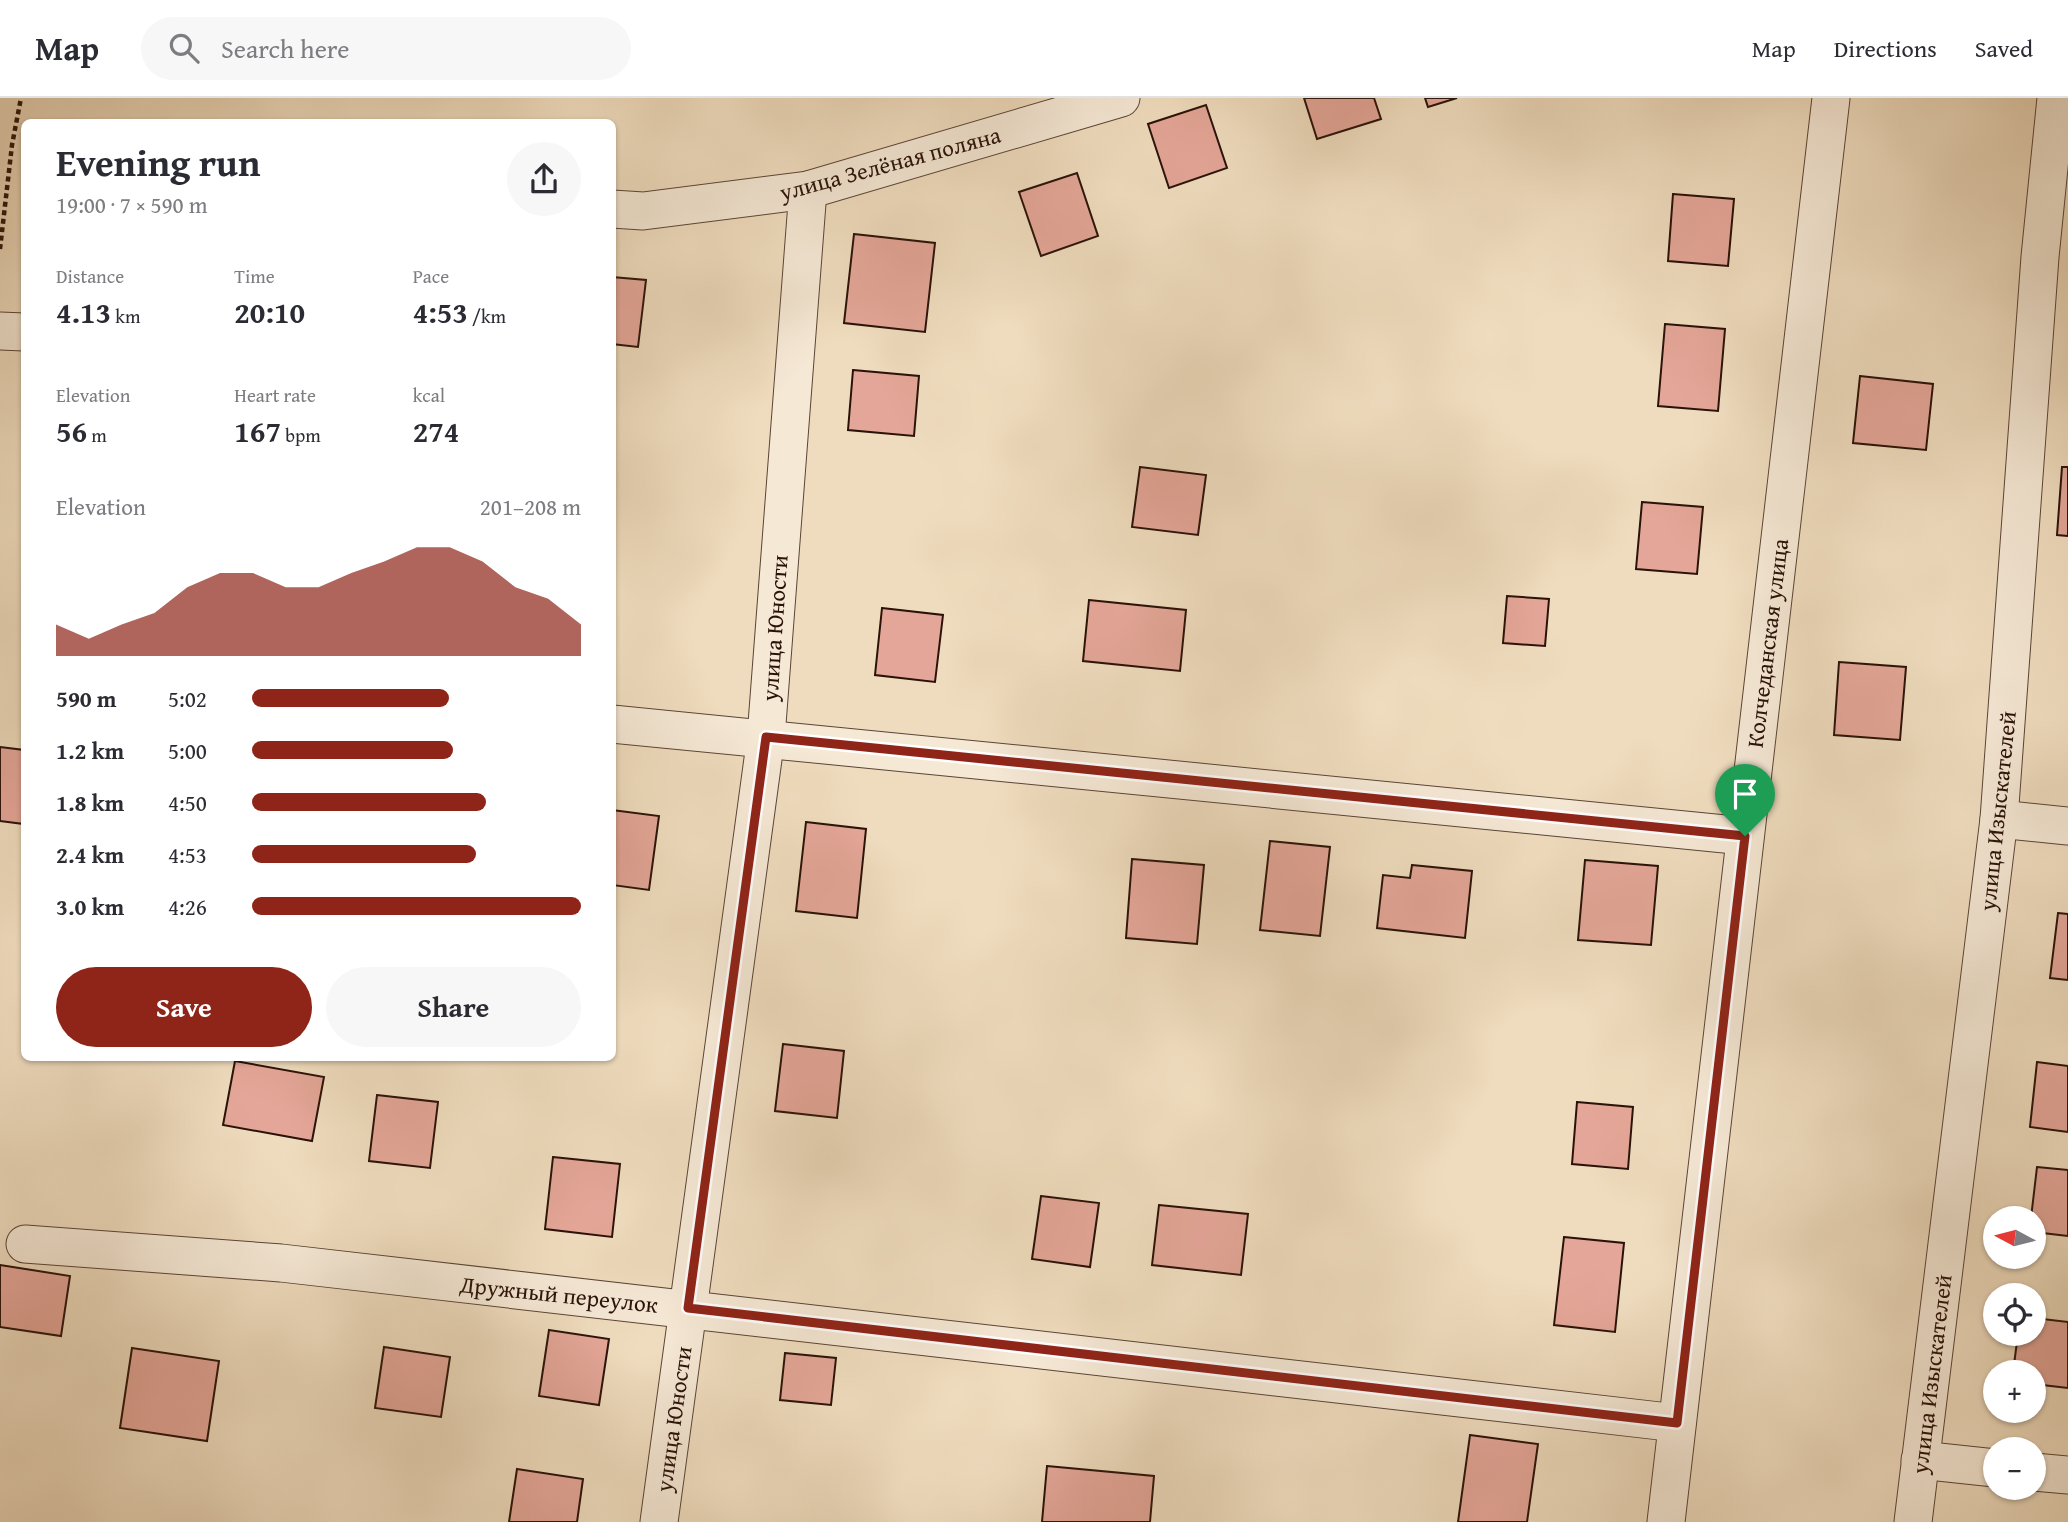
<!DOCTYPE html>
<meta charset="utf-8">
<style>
:root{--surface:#fff;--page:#f7f7f7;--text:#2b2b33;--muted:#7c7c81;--line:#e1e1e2;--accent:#8f2418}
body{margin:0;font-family:"Gentium Book Plus",serif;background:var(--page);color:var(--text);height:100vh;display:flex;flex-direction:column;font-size:26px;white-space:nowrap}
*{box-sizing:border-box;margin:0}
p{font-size:23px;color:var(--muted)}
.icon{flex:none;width:38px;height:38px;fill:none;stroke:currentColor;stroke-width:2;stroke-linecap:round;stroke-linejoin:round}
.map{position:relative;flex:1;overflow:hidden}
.details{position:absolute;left:21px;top:21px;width:595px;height:942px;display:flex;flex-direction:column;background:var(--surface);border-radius:10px;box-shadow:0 2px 5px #0004}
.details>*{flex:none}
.needle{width:46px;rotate:277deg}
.buttons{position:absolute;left:1983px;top:1108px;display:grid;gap:14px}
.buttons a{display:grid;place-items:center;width:63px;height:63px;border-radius:50%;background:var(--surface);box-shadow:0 2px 5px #0004;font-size:35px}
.pin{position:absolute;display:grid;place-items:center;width:60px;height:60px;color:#fff;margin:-72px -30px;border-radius:50% 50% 50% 0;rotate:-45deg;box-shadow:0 0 7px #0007}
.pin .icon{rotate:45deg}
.round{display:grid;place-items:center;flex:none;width:74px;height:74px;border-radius:37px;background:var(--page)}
.head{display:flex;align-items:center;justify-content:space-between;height:119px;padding:0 35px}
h1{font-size:38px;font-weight:800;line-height:52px}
.metrics{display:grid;grid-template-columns:repeat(3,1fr);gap:10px;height:119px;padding:7px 35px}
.metrics div{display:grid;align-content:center}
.metrics b{font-size:30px;font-weight:800}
.metrics small{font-size:19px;font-weight:400}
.metrics p{font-size:19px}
.chart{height:196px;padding:14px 35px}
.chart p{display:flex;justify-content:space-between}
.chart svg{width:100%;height:126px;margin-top:7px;fill:var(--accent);opacity:.7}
.action{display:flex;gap:14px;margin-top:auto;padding:14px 35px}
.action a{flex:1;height:80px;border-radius:42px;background:var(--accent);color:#fff;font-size:28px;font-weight:800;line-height:80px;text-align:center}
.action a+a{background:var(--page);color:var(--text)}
ul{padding:0 35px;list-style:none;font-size:23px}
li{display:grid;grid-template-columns:112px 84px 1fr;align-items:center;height:52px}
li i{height:18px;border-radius:9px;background:var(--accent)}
header{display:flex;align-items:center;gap:42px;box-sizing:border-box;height:98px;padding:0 35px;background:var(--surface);border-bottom:2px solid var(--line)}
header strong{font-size:33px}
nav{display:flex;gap:38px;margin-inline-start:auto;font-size:24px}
.search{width:490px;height:63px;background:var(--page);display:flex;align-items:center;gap:18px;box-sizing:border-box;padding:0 24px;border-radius:38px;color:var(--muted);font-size:26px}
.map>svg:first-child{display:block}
.building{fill:#e4a698;stroke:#2a1209;stroke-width:2}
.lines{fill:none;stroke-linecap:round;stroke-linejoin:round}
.minor-casing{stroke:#5b4436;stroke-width:39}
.path{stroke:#2a1209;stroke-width:4.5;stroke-dasharray:5 3.5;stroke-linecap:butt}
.minor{stroke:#f5e8d5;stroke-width:37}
.route-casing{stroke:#fff;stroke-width:14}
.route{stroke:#8f2418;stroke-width:9}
.labels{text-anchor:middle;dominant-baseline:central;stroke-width:5;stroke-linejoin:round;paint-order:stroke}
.street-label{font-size:23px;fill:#2a1209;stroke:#f5e8d5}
</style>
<header>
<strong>Map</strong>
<div class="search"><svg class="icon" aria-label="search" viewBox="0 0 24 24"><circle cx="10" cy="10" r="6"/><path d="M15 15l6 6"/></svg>Search here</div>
<nav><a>Map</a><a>Directions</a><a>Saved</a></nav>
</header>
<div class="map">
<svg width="2068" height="1424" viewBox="0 0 2068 1424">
<rect width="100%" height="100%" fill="#efdcbe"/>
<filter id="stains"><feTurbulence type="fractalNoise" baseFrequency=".00286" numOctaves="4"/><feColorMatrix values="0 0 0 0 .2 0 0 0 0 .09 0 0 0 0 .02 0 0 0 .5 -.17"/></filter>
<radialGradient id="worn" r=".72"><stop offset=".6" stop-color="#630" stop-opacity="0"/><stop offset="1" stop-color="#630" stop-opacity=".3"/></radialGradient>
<!-- building -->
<g class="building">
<polygon points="1304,0 1374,0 1381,21 1317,41"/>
<polygon points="1425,0 1457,0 1428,9"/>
<polygon points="1206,7 1227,70 1169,90 1148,26"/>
<polygon points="1077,75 1098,138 1041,158 1019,94"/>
<polygon points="1673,96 1734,101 1728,168 1668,163"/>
<polygon points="854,136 935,145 925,234 844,225"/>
<polygon points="612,179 646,182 638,249 612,246"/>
<polygon points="1665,226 1725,231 1718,313 1658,308"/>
<polygon points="853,272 919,278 914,338 848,332"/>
<polygon points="1860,278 1933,286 1926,352 1853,345"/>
<polygon points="1140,369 1206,377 1198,437 1132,429"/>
<polygon points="2062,369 2068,369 2068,438 2057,437"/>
<polygon points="1642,404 1703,409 1697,476 1636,471"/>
<polygon points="1507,498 1549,501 1545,548 1503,545"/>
<polygon points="1089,502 1186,512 1180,573 1083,563"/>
<polygon points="882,510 943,517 935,584 875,577"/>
<polygon points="1839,564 1906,569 1900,642 1834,637"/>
<polygon points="0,649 24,652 24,726 0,723"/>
<polygon points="612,712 659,718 649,792 612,787"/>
<polygon points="806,724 866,731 857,820 796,813"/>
<polygon points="1270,743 1330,749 1320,838 1260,832"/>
<polygon points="1132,761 1204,767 1197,846 1126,840"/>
<polygon points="1585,762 1658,768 1651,847 1578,842"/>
<polygon points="1412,767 1472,773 1465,840 1377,830 1383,777 1410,780"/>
<polygon points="2058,815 2068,816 2068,882 2050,880"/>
<polygon points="783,946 844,953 837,1020 775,1013"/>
<polygon points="235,963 324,979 312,1043 223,1027"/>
<polygon points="2037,964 2068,968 2068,1034 2030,1029"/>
<polygon points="377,997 438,1004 430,1070 369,1063"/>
<polygon points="1577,1004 1633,1009 1628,1071 1572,1066"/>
<polygon points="553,1059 620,1066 612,1139 545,1131"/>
<polygon points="2037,1069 2068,1072 2068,1138 2034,1134 2031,1120"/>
<polygon points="1041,1098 1099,1105 1090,1169 1032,1161"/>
<polygon points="1159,1107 1248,1116 1241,1177 1152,1167"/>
<polygon points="1564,1139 1624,1145 1615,1234 1554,1227"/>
<polygon points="0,1167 70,1178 61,1238 0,1229"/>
<polygon points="2034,1220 2068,1224 2068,1290 2034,1286 2034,1274 2013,1274 2018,1236 2034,1236"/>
<polygon points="549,1232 609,1241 599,1307 539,1298"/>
<polygon points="384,1249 450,1259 441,1319 375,1310"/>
<polygon points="132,1250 219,1263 207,1343 120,1330"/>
<polygon points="785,1255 836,1260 831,1307 780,1302"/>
<polygon points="1470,1337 1538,1346 1527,1424 1458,1424"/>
<polygon points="1047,1368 1154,1378 1150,1424 1042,1424"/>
<polygon points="517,1371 583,1381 577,1424 509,1424"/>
</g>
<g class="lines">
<!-- minor casing -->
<g class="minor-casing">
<g id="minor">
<polyline points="612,111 643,113 808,92 1121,0"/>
<polyline points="0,233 24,234"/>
<polyline points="612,626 1745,738"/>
<polyline points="1999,721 2068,728"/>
<polyline points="25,1146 281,1165 1677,1325"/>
<polyline points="1920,1362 1995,1370"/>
<polyline points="2034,1374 2068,1377"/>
<polyline points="659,1424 766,639 808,92"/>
<polyline points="1666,1424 1831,0"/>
<polyline points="1913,1424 1999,721 2040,159 2056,0"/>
</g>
</g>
<!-- path -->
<polyline class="path" points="0,151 12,47 21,0"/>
<!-- minor -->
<use href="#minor" class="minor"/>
</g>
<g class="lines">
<!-- route casing -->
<g class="route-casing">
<polygon id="route" points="766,639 1745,738 1677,1325 688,1210"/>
</g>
<!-- route -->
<use href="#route" class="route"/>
</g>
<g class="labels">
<!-- street labels -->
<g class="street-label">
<text transform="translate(890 65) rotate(-15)">улица Зелёная поляна</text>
<text transform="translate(774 530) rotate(-86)">улица Юности</text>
<text transform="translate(1767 545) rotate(-83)">Колчеданская улица</text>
<text transform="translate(1997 713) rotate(-84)">улица Изыскателей</text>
<text transform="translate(559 1196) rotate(6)">Дружный переулок</text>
<text transform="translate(1931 1276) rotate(-83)">улица Изыскателей</text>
<text transform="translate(673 1321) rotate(-82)">улица Юности</text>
</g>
</g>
<rect width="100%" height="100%" filter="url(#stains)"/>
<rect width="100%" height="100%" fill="url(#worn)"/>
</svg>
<div class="buttons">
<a><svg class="needle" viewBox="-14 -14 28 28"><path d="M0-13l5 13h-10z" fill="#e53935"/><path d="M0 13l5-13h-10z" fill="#7c7c81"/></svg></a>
<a><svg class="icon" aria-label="locate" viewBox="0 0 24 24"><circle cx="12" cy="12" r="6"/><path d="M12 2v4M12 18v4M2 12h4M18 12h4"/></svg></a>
<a>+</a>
<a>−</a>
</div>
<div class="pin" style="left:1745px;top:738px;background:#1e9e55"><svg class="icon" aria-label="arrive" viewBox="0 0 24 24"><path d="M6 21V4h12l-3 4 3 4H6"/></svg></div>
<section class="details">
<div class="head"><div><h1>Evening run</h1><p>19:00 · 7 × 590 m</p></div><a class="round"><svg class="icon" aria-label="share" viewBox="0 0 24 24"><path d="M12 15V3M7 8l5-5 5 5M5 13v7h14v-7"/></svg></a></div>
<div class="metrics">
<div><p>Distance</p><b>4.13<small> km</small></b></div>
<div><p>Time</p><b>20:10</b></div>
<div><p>Pace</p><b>4:53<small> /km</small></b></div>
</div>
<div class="metrics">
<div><p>Elevation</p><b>56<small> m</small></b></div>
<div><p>Heart rate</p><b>167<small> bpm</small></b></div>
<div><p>kcal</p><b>274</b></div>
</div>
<div class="chart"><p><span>Elevation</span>201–208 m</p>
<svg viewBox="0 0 160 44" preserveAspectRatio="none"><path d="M0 44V33L10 38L20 33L30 29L40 20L50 15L60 15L70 20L80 20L90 15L100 11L110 6L120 6L130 11L140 20L150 24L160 33V44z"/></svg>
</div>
<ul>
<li><b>590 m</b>5:02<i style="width:60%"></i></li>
<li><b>1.2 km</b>5:00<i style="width:61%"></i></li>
<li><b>1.8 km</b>4:50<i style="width:71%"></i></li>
<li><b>2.4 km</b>4:53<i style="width:68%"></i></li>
<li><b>3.0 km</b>4:26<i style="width:100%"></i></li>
</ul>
<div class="action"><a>Save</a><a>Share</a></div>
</section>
</div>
